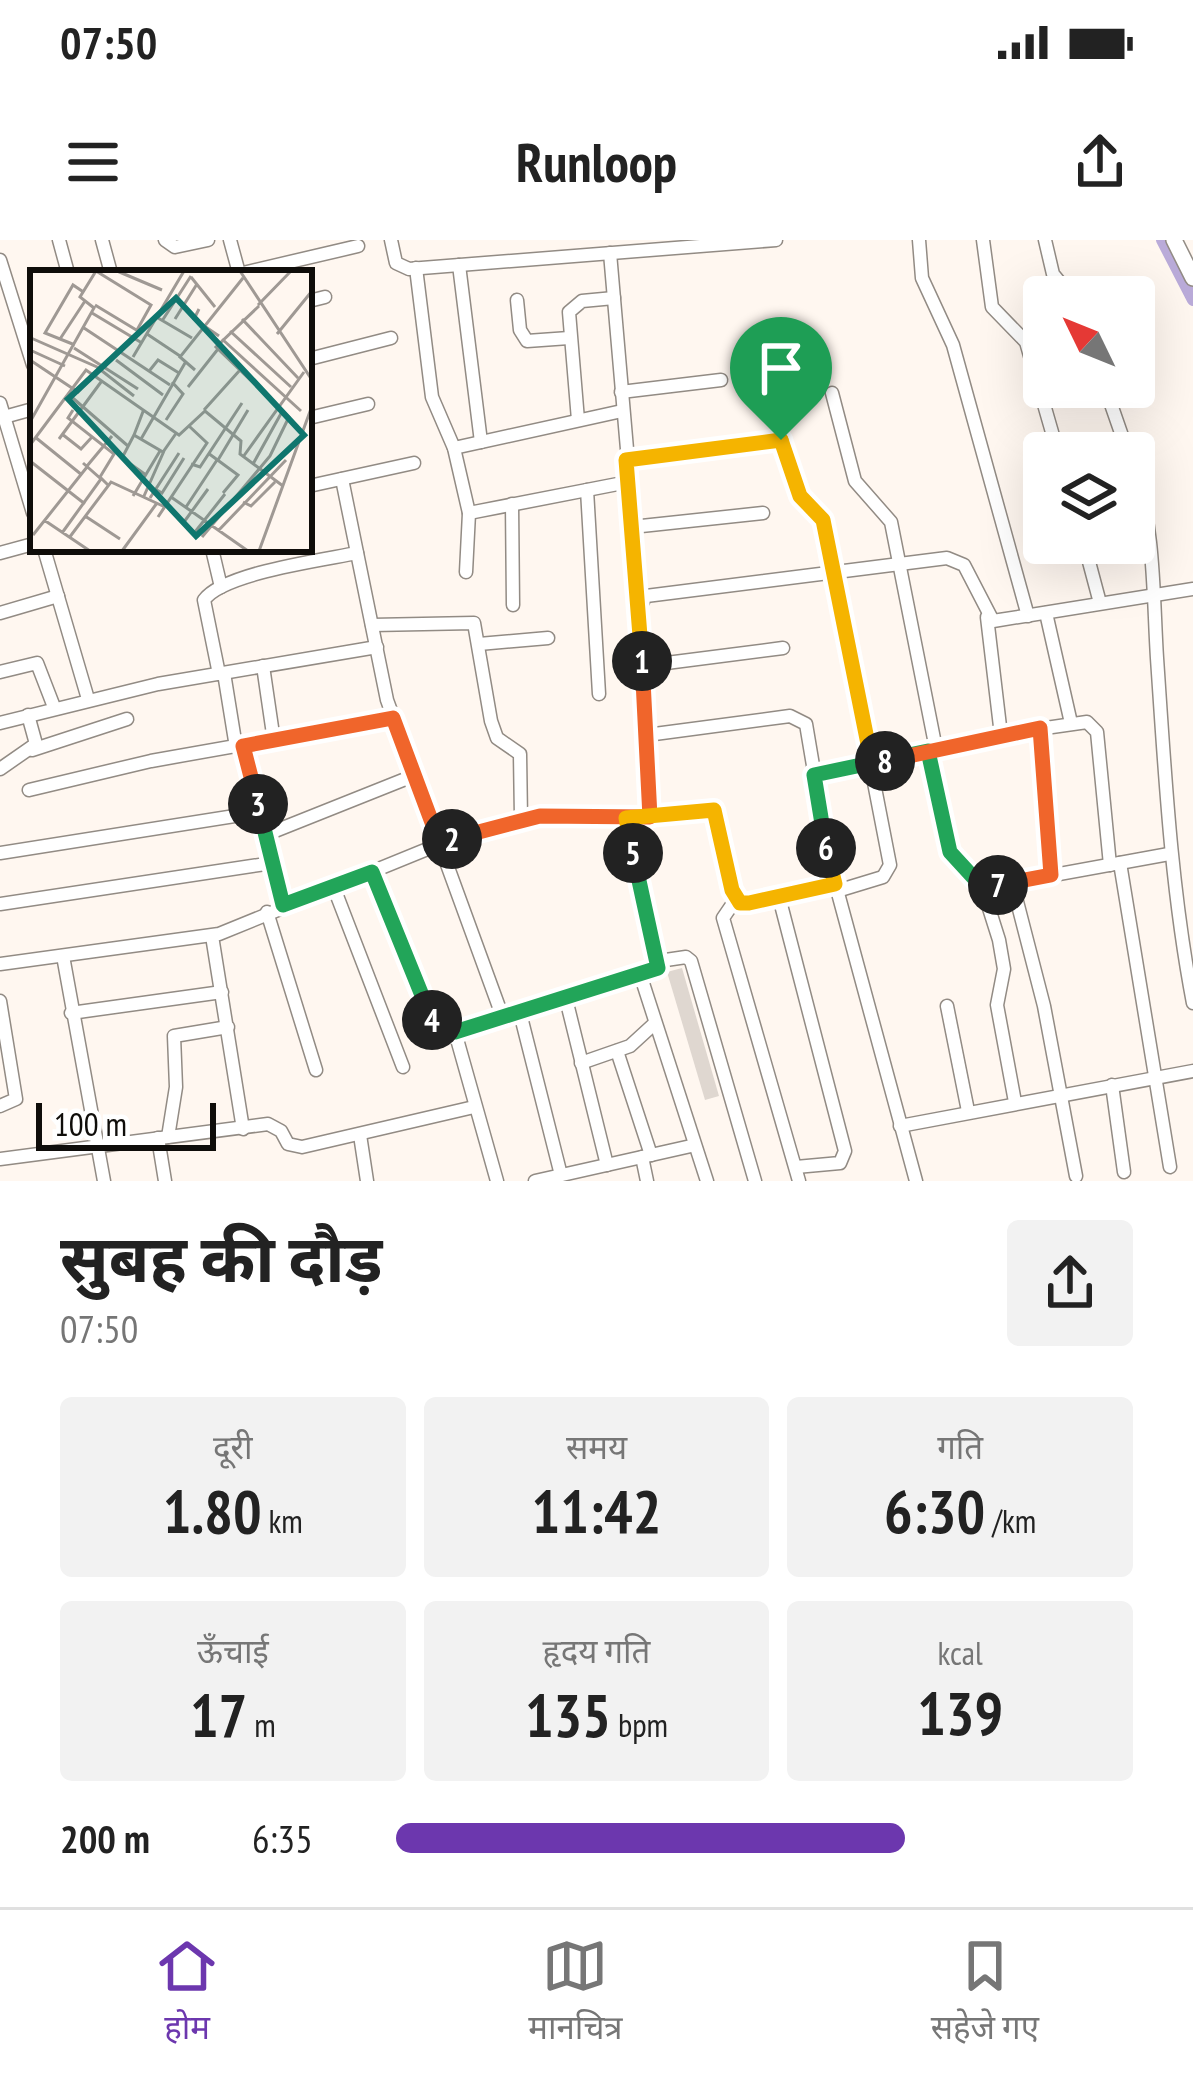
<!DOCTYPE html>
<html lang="hi">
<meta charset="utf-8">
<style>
:root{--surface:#fff;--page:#f2f2f2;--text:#222;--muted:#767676;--line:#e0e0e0;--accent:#6c37ae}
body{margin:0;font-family:"PT Sans Narrow","Noto Sans Devanagari",sans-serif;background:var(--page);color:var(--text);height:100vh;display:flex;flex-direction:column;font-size:45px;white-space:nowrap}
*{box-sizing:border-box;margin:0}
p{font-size:39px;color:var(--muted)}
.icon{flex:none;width:66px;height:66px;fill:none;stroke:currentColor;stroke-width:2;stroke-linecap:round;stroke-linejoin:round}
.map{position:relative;height:941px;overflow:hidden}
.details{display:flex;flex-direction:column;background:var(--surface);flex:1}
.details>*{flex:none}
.needle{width:78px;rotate:313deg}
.controls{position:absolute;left:1023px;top:36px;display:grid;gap:24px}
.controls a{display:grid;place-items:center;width:132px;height:132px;border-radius:12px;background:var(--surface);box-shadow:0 12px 48px #0002;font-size:60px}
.scale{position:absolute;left:36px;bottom:30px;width:180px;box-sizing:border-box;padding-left:12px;border:6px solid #0f0d0a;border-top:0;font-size:33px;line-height:42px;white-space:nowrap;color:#0f0d0a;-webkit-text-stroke:9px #fff;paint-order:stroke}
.pin{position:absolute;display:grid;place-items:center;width:102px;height:102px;color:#fff;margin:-123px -51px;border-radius:50% 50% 50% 0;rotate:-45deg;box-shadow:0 0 12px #0007}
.pin .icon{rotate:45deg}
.km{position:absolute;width:60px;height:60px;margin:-30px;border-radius:50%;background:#222;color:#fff;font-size:33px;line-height:60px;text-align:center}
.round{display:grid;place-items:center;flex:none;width:126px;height:126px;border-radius:12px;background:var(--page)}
.headline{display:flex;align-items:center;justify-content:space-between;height:204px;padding:0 60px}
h1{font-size:66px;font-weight:700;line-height:90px}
.figures{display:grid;grid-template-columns:repeat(3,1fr);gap:18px;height:204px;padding:12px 60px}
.figures div{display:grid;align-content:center;border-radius:12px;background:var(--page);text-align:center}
.figures b{font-size:60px;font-weight:700}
.figures small{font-size:33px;font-weight:400}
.figures p{font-size:33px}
ul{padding:0 60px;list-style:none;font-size:39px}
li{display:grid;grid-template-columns:192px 144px 1fr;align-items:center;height:90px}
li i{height:30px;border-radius:15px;background:var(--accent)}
.status{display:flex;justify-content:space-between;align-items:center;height:84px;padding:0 60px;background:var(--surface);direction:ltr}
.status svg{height:33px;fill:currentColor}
header{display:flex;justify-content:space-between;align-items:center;height:156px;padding:0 60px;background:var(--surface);font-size:54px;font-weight:700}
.tabs{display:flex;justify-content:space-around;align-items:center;height:168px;border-top:3px solid var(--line);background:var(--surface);font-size:33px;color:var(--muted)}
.tabs a{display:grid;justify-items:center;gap:6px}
.tabs .active{color:var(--accent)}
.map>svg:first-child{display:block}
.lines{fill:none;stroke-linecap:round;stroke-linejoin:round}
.canal{stroke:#baabd9;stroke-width:12}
.building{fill:#dfd7d0}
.minor-casing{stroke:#928b84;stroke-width:15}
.tertiary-casing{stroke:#928b84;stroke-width:18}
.minor{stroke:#fff;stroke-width:12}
.tertiary{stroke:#fff;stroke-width:15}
.split-1-casing{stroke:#fff;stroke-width:24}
.split-2-casing{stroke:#fff;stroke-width:24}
.split-3-casing{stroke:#fff;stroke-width:24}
.split-4-casing{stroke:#fff;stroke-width:24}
.split-5-casing{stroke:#fff;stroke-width:24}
.split-6-casing{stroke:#fff;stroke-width:24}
.split-7-casing{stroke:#fff;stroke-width:24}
.split-8-casing{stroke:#fff;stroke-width:24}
.split-9-casing{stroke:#fff;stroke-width:24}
.split-1{stroke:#f5b400;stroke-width:15}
.split-2{stroke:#f0652b;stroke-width:15}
.split-3{stroke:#f0652b;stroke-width:15}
.split-4{stroke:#22a559;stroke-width:15}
.split-5{stroke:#22a559;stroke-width:15}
.split-6{stroke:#f5b400;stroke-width:15}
.split-7{stroke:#22a559;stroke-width:15}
.split-8{stroke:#f0652b;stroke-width:15}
.split-9{stroke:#f5b400;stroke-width:15}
.inset-road{fill:none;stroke:#9f9994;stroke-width:3}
.view{fill:#0f766e;fill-opacity:0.15;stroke:#0f766e;stroke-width:6}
.inset-edge{fill:none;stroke:#0f0d0a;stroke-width:6}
</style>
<div class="status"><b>07:50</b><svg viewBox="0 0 49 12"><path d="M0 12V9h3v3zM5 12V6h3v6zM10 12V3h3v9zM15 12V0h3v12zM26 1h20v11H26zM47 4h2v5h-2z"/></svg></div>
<header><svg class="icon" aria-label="menu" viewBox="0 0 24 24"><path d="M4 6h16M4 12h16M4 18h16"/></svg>Runloop<svg class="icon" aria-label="share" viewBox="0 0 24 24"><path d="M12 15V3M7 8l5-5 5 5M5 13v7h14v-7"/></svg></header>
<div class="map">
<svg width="1193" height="941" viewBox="0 0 1193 941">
<rect width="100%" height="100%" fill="#fff7f0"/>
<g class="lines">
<!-- canal -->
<polyline class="canal" points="1162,0 1193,60"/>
</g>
<!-- building -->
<polygon class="building" points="682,728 719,856 705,860 667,732"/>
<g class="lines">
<!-- minor casing -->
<g class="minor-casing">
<g id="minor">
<polyline points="59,0 68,33"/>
<polyline points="102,0 111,33"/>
<polyline points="165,0 175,7 208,0"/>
<polyline points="230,0 239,33"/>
<polyline points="391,0 396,23 409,29 776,0"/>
<polyline points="919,0 922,38 953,105 1028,376"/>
<polyline points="983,0 992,67 1026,102 1058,213"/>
<polyline points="1045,0 1053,34 1072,57"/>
<polyline points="610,13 640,359"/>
<polyline points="0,20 33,125"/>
<polyline points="459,25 481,202"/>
<polyline points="416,28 432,157 454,208 469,273 466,332"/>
<polyline points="243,33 358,6"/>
<polyline points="517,60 520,90 527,101 569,98"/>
<polyline points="309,61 325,57"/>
<polyline points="309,119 391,98"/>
<polyline points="1105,147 1128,213"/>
<polyline points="770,150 794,243 823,280 890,625 883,637 837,651"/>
<polyline points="621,152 721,140"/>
<polyline points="832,153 855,241 891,282 936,509"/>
<polyline points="0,163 33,273"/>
<polyline points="4,177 33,169"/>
<polyline points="309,178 368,164"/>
<polyline points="578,180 569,72 582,61 614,58"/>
<polyline points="454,208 622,171"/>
<polyline points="626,220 781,200"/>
<path d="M1134 228C1155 288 1153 355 1157 418 1165 535 1171 648 1193 763"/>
<polyline points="342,239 387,460 503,778"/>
<polyline points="309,246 414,223"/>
<polyline points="587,250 599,454"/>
<polyline points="512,264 513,365"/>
<polyline points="469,273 628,242"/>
<polyline points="632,287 763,273"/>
<polyline points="1084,303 1100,363"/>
<polyline points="44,309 88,459"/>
<polyline points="212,309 221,347"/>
<polyline points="0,313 33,304"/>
<polyline points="0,373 58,356"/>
<polyline points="1046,373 1071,483"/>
<polyline points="987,377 1001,495"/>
<polyline points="372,385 474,383 491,481 497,498 520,514 521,578"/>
<polyline points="479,404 548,398"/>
<polyline points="263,426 274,501"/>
<polyline points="643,426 783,408"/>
<polyline points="0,432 37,423 54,467"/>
<polyline points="224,433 236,507"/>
<path d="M219 434 204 360C223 333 323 320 357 313"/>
<polyline points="0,483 158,444 377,407"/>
<polyline points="1040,489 1051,635"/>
<polyline points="647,495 790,476 806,484 829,620 916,941"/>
<polyline points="243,506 283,665"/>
<polyline points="32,510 127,479"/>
<polyline points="928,511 950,612 981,643 999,700 1004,729 997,765 1015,862"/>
<polyline points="0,529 36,504 28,475"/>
<polyline points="814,535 976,498 1087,482 1097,492 1110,625"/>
<polyline points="29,550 151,521 393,478"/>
<polyline points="650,577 714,570 732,650 740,663 835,644"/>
<polyline points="265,595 413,536"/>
<polyline points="0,613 260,572"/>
<polyline points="1120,623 1170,927"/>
<polyline points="372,632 434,783 455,792 658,727 626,578"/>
<polyline points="1012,642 1044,766 1076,936"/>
<polyline points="334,648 403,827"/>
<polyline points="983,648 1169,614"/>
<polyline points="779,657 845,911 840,923 796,927"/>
<polyline points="736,659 723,678 799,941"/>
<polyline points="0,664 272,623"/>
<polyline points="267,672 316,830"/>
<polyline points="212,696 243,889"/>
<polyline points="63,716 104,941"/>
<polyline points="659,721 686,717 691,721 755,941"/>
<polyline points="0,724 219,694 479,588 540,576 646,580 651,546 637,372 646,356 947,318 964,325 993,381 1193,349"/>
<polyline points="641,737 707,941"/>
<polyline points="566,759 607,925"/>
<polyline points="0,761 16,859 0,866"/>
<polyline points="947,766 968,871"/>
<polyline points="71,773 222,752"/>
<polyline points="520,773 561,935"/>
<polyline points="455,792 497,941"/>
<polyline points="617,811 651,915"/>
<polyline points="581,823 630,806 654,784"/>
<polyline points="1112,845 1124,932"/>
<polyline points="900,886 1193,831"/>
<polyline points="360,895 367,941"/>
<polyline points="168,897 176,847 174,796 228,787"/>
<polyline points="158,898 165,941"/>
<polyline points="642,917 647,941"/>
<polyline points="0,919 268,884 281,891 288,904 302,907 474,867"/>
<polyline points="535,941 691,906"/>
</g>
</g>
<!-- tertiary casing -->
<g class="tertiary-casing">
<polyline id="tertiary" points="1174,0 1193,38"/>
</g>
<!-- minor -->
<use href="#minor" class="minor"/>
<!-- tertiary -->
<use href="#tertiary" class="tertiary"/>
</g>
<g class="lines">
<!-- split-1 casing -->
<g class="split-1-casing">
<polyline id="split-1" points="642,421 626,220 781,200"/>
</g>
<!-- split-2 casing -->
<g class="split-2-casing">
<polyline id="split-2" points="452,599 540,576 650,577 642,421"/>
</g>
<!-- split-3 casing -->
<g class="split-3-casing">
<polyline id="split-3" points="258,564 243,506 393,478 440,604 452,599"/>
</g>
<!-- split-4 casing -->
<g class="split-4-casing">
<polyline id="split-4" points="258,564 283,665 372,632 432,780"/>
</g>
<!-- split-5 casing -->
<g class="split-5-casing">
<polyline id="split-5" points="432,780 440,790 455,792 658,728 633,613"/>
</g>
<!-- split-6 casing -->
<g class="split-6-casing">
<polyline id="split-6" points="633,613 626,578 714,570 732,650 740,663 749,663 835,644 826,608"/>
</g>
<!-- split-7 casing -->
<g class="split-7-casing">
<polyline id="split-7" points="826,608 814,535 928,511 950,612 983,648 998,645"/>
</g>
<!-- split-8 casing -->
<g class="split-8-casing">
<polyline id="split-8" points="885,521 1040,488 1051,635 998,645"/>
</g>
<!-- split-9 casing -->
<g class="split-9-casing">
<polyline id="split-9" points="781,200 800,256 823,280 872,524 885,521"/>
</g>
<!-- split-1 -->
<use href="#split-1" class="split-1"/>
<!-- split-2 -->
<use href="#split-2" class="split-2"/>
<!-- split-3 -->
<use href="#split-3" class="split-3"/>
<!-- split-4 -->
<use href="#split-4" class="split-4"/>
<!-- split-5 -->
<use href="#split-5" class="split-5"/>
<!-- split-6 -->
<use href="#split-6" class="split-6"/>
<!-- split-7 -->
<use href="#split-7" class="split-7"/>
<!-- split-8 -->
<use href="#split-8" class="split-8"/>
<!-- split-9 -->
<use href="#split-9" class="split-9"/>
</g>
<!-- overview -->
<g transform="translate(30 30)">
<rect width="282" height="282" fill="#fff7f0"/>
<path class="inset-road" d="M66 1 121 35 107 60M87 1 132 20M210 1 282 110M161 7 185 37M65 35 108 61M228 35 261 1M169 39 164 49 189 66M62 43 112 73M128 48 162 68M145 49 167 14M212 49 268 108M132 51 161 6M54 58 140 115M200 61 261 117M117 64 150 86M247 64 282 21M1 68 67 97 104 126M30 69 55 31M192 69 271 141M45 75 15 63 43 15 52 21M44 78 108 119M0 80 35 96M103 87 154 1M0 90 48 122 60 109M86 90 133 125M120 100 128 90 149 103M165 100 150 87 213 8M158 117 188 79M37 123 98 176M114 139 104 165 133 182 147 162M43 140 38 148 84 184 70 207 78 215M174 140 210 100M136 150 153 124 142 112M0 152 64 38 50 27 66 1M32 164 51 179 62 167M104 165 92 188 116 205M5 167 52 205M29 169 71 112M111 169 155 93M0 175 56 100 149 165 175 141 211 171 210 184 253 216M178 183 208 205 193 223M213 187 274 102M188 190 218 140M0 191 55 234M161 194 170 197 212 133M223 194 253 140M57 196 82 166M125 219 132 223 154 188M103 226 130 181M114 226 134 181M141 227 218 281M120 228 149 183M213 232 221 236 245 212M156 237 187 190M55 246 90 269M128 247 177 173 159 156M14 250 60 281M154 252 178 219M188 261 256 190M165 262 195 224M32 263 71 209 53 193M3 265 57 197M172 267 240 186 259 147 186 77 229 36M39 268 81 212 135 237M92 281 127 233M229 281 282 136"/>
<path class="view" d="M146 28 274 165 166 266 38 129Z"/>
<rect width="282" height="282" class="inset-edge"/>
</g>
</svg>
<div class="controls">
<a><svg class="needle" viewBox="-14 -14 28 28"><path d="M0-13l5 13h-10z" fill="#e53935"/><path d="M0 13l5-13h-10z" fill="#767676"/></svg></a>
<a><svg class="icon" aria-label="layers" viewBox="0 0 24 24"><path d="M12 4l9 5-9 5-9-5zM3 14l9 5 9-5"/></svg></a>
</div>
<div class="scale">100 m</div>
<div class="pin" style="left:781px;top:200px;background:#1e9e55"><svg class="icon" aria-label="arrive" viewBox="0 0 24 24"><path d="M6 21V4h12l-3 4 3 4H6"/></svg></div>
<b class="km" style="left:642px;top:421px">1</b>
<b class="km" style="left:452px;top:599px">2</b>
<b class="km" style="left:258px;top:564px">3</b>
<b class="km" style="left:432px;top:780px">4</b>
<b class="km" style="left:633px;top:613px">5</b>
<b class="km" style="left:826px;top:608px">6</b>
<b class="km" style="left:998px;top:645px">7</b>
<b class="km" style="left:885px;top:521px">8</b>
</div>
<section class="details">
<div class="headline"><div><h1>सुबह की दौड़</h1><p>07:50</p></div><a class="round"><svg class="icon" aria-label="share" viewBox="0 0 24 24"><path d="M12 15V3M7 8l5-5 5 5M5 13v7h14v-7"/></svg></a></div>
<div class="figures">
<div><p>दूरी</p><b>1.80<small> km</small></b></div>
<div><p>समय</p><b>11:42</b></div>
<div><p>गति</p><b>6:30<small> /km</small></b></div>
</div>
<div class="figures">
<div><p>ऊँचाई</p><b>17<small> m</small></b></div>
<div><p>हृदय गति</p><b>135<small> bpm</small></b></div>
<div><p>kcal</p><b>139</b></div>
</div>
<ul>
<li><b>200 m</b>6:35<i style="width:69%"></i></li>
</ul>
</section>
<nav class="tabs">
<a class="active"><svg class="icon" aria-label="home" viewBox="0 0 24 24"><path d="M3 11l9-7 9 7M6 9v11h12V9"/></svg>होम</a>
<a><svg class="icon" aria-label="map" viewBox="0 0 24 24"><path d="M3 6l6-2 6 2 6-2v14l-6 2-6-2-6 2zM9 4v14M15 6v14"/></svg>मानचित्र</a>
<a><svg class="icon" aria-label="saved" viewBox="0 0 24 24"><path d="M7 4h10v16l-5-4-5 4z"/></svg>सहेजे गए</a>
</nav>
